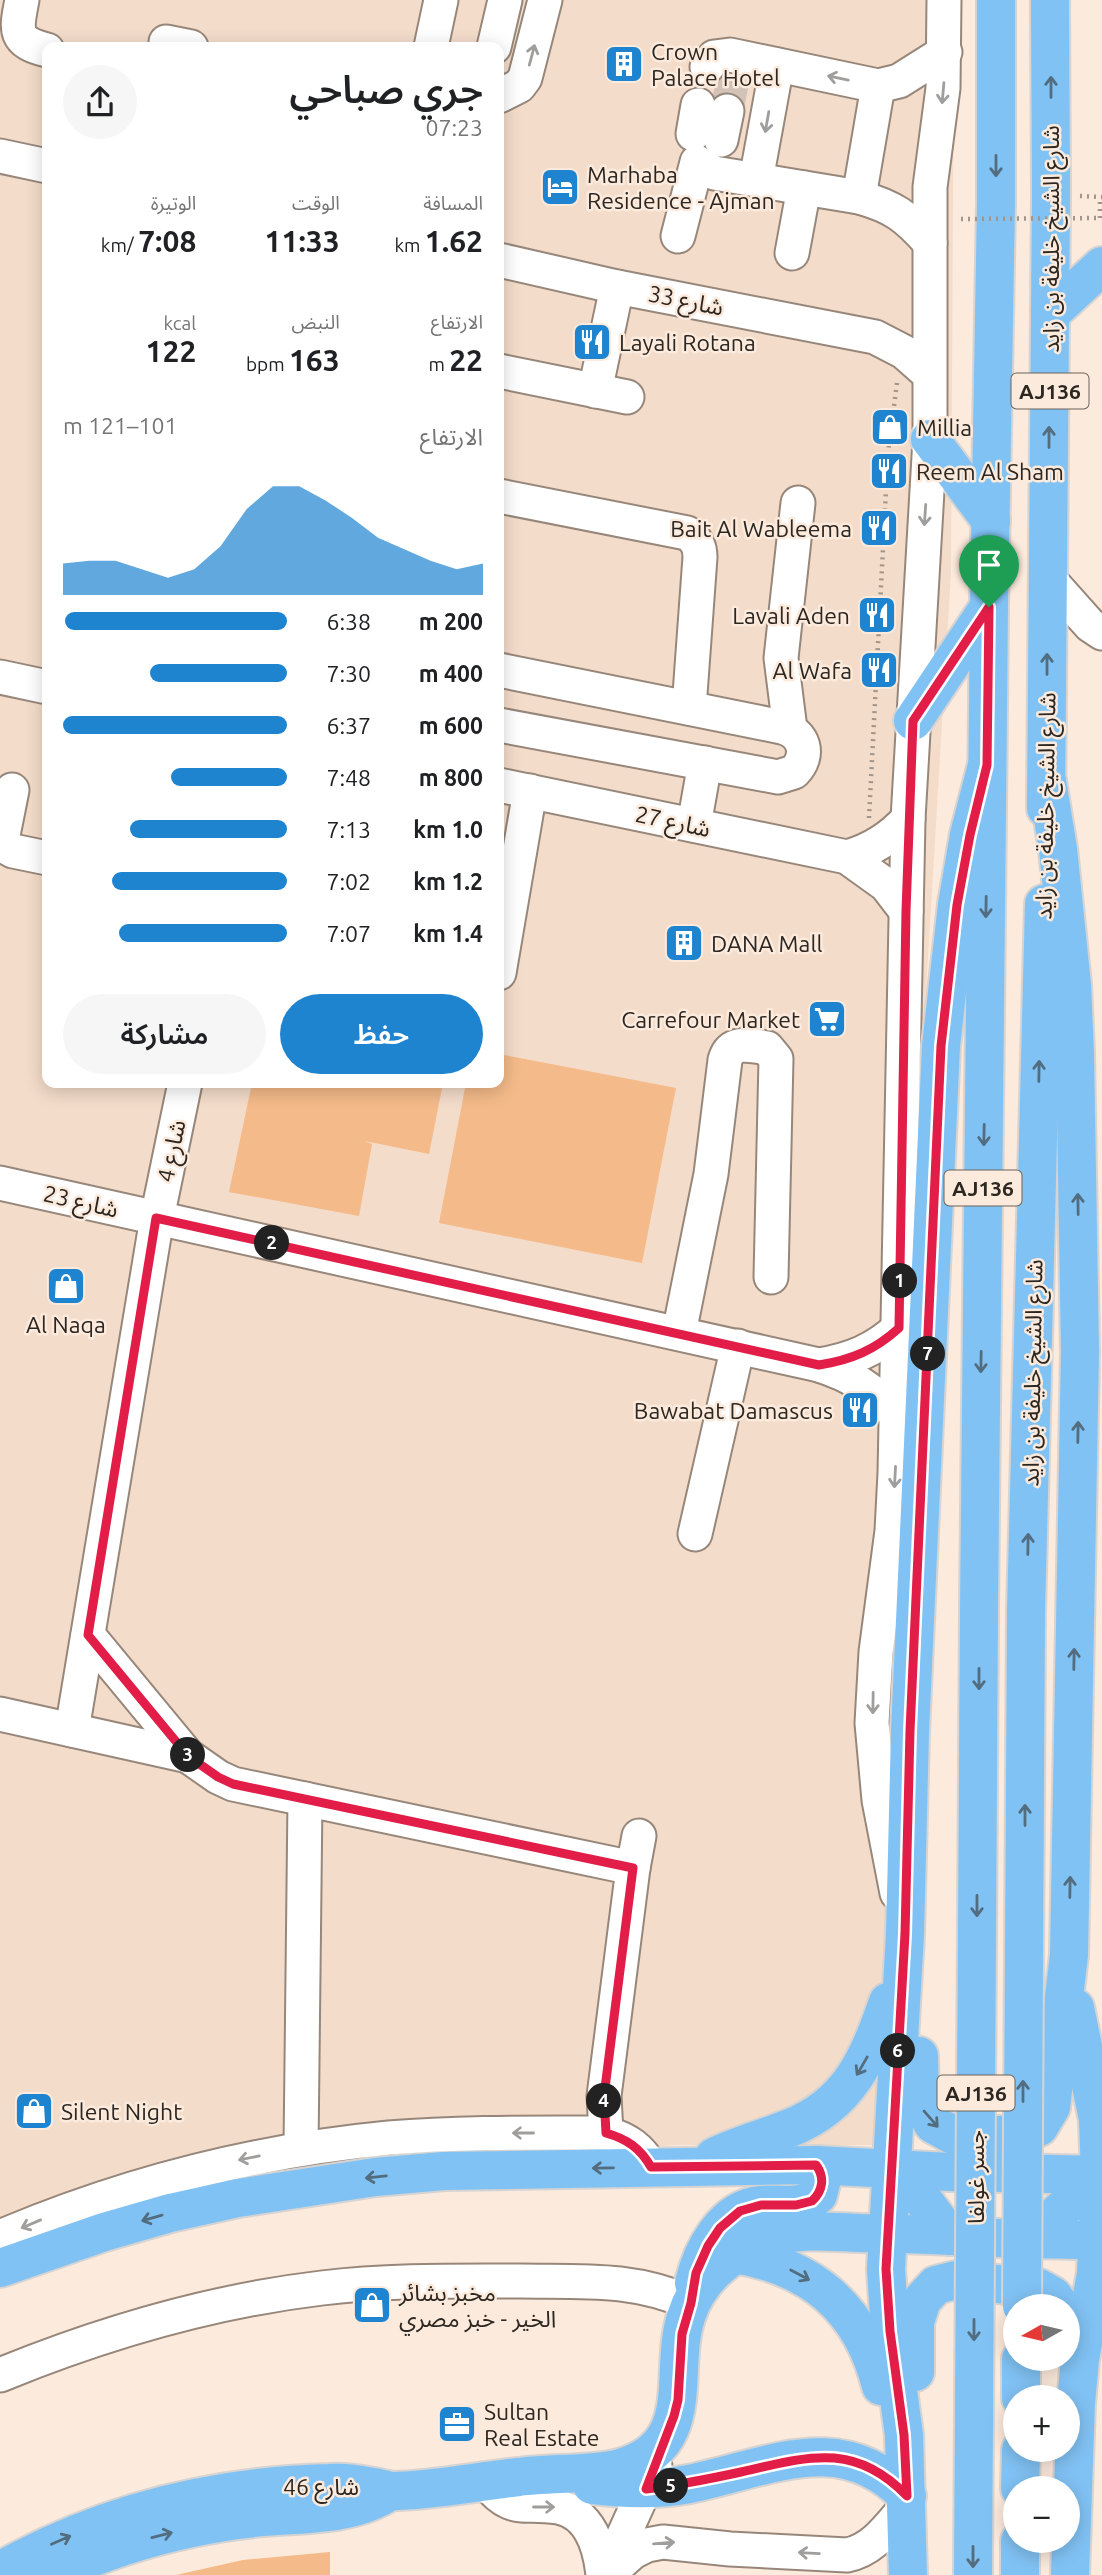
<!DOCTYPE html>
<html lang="ar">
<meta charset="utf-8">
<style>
:root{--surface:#fff;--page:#f6f6f6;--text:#202124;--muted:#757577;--accent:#1e84cf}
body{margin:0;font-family:Ubuntu,"Noto Sans Arabic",sans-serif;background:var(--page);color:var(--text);direction:rtl;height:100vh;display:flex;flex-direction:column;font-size:26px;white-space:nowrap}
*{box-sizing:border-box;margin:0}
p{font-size:23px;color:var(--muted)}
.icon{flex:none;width:38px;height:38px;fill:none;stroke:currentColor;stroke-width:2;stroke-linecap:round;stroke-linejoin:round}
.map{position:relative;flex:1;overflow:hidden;direction:ltr}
.details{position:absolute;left:42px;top:42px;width:462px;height:1046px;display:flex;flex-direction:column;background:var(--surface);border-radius:14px;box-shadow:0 4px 18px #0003;direction:rtl}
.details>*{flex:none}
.needle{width:46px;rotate:262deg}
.fabs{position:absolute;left:1003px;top:2294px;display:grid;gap:14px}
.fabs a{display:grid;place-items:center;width:77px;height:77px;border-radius:50%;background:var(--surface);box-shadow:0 4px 18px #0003;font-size:35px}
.pin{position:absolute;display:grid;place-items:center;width:60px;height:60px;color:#fff;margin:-72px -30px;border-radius:50% 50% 50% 0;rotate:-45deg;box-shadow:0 0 7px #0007}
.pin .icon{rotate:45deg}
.km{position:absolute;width:35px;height:35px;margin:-18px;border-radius:50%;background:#222;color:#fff;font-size:19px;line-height:35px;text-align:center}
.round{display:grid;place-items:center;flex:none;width:74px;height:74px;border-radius:37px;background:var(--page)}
.overview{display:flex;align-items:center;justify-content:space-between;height:119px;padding:0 21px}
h1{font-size:38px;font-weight:600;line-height:52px}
.figures{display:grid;grid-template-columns:repeat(3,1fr);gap:10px;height:119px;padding:7px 21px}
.figures div{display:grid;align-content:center}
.figures b{font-size:30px;font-weight:600}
.figures small{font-size:19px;font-weight:400}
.figures p{font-size:19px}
.chart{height:196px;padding:14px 21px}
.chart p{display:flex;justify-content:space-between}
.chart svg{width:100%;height:126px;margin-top:7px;fill:var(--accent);opacity:.7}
.cta{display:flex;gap:14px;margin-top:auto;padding:14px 21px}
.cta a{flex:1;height:80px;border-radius:42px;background:var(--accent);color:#fff;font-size:28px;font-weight:600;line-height:80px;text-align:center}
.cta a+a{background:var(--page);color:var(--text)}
ul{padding:0 21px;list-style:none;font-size:23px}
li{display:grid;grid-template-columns:112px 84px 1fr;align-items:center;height:52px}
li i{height:18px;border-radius:9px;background:var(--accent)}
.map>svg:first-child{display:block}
.built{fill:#f4dcca;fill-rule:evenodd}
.green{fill:#f4ba89}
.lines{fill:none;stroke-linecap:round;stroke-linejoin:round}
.minor-tunnel{stroke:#d3c3b7;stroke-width:33;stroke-dasharray:33 17;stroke-linecap:butt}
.minor-casing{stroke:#97877a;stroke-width:37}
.major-casing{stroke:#d5d4d3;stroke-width:42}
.path{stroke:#a2958b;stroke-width:4.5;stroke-dasharray:2 5;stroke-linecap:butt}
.minor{stroke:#fff;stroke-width:33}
.major{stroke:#81c2f4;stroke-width:38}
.major-bridge-casing{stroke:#d5d4d3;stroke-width:42;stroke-linecap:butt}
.path-bridge{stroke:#a2958b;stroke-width:4.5;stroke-dasharray:2 5;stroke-linecap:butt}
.major-bridge{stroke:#81c2f4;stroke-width:38}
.oneway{stroke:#a09e9c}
.oneway2{stroke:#536d80}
.route-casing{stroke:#fff;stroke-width:14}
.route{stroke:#e11d48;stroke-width:9}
.labels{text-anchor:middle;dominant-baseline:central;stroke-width:5;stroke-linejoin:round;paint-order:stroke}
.shield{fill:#fceadc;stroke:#6b625a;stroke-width:2}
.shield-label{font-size:21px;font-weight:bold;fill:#2d2722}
.poi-label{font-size:23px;fill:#2d2722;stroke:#fceadc;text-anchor:start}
.street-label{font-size:23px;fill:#2d2722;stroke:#fceadc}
</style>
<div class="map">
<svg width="1102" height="2575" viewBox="0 0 1102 2575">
<rect width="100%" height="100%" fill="#fceadc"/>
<!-- built -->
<path class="built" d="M0 0H954L951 573 904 1359 888 2145H676L501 2159 331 2161 116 2209 0 2259ZM47 47H499V1083H47Z"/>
<!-- green -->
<g class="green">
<polygon points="499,1054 676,1088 642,1263 439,1223 466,1083 499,1083"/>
<polygon points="252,1083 443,1083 429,1154 365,1141 372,1144 359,1216 229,1192"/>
<polygon points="330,2552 330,2575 176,2575 243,2560"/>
</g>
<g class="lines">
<!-- minor-tunnel -->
<polyline class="minor-tunnel" points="727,111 734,73"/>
<!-- minor casing -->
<g class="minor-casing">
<g id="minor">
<path d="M22 0C16 30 13 42 47 50"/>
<polyline points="166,42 191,47"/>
<polyline points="431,47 441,0"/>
<polyline points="494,47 505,0"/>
<polyline points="707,67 714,57 730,55 878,86 899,81 945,52"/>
<polyline points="499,96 519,86 525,78 545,0"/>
<polyline points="693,134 698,105"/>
<polyline points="721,140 727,111"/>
<polyline points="0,156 47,166"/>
<polyline points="756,180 777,65"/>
<polyline points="859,197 878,86"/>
<path d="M678 236 697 162 714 173 859 197C894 207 906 216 930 243"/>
<polyline points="792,253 804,188"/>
<polyline points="499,260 617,287 875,337 904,352 929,374"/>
<polyline points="499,371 627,397"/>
<polyline points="595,391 617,287"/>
<path d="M499 496 687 533C696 539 700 546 700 557L689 708"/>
<polyline points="1048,578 1090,625 1102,633"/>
<path d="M499 670 782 727C804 733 811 755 794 772L778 777 499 725"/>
<polyline points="0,677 47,687"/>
<polyline points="790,729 781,658 798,503"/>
<polyline points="499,785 847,857 886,885 906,911"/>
<polyline points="12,790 2,840 4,846 13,851 47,858"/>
<polyline points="694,825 705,763"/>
<path d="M847 857C872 850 890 838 908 819"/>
<polyline points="499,973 530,791"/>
<path d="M0 1183 819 1365C851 1375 875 1390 897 1416"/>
<path d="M679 1333 711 1174 725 1060C731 1040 750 1045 767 1048L776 1059 771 1277"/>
<path d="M819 1365C851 1360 875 1350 899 1328"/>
<polyline points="695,1534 738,1346"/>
<polyline points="88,1635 188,1756 218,1777 233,1784 633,1868 604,2096 606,2133"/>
<polyline points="0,1714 188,1756"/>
<polyline points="72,1730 157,1218 185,1083"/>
<polyline points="633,1868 639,1836"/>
<polyline points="897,1893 879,1800 872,1723 876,1652 892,1531 895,1473 908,819 930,439 930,187 943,88 944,0"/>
<polyline points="301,2149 305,1799"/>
<path d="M0 2237C125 2184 253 2151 389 2138 461 2132 534 2133 606 2133 627 2139 640 2148 651 2167"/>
<path d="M0 2375C103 2333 212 2301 322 2288 388 2280 453 2281 519 2281 581 2282 632 2277 691 2303"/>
<path d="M485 2481C512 2515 522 2501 558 2507 590 2513 600 2547 603 2575"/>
<polyline points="608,2570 655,2466"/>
<path d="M607 2575 633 2552 647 2545 663 2542 730 2549 847 2555C874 2550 890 2525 907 2506"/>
</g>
</g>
<!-- major casing -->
<g class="major-casing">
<g id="major">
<polyline points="1050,314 1102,266"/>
<polyline points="930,439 991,521"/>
<polyline points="913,721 989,607"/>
<polyline points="1046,808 1051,195 1050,0"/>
<polyline points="979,1610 989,607 996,203 996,0"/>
<polyline points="1026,1612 1044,904"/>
<polyline points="919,2056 920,2103 933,2124 953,2135 1021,2135 1039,2127 1051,2107 1069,1955 1080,1351 1075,1053 1072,985 1058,849 1047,781"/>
<path d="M714 2157C738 2145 765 2138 790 2128 850 2104 868 2059 888 2002"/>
<polyline points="891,2170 920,2196 950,2236"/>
<polyline points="1017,2239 1047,2223 1100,2175"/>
<path d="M735 2254C813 2267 862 2309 881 2386"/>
<polyline points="0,2268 104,2232 170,2213 238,2198 375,2177 444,2171 816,2165 950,2172 1102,2175"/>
<path d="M694 2283C702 2250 723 2209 761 2205 781 2203 802 2210 818 2195L822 2179 816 2165"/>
<polyline points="915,2372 915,2322 922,2300 936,2285 956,2280 1039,2288 1053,2296 1060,2306"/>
<polyline points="1021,2398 1021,2359"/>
<path d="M592 2485C624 2489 657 2490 689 2484 768 2468 841 2427 907 2496"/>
<polyline points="1020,2488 1021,2450"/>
<path d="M0 2571C101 2514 213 2486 329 2483 344 2482 359 2484 373 2487 379 2488 386 2490 392 2491 431 2491 479 2481 519 2477 548 2473 594 2475 620 2468 700 2445 668 2373 686 2317 698 2277 733 2250 771 2238 799 2228 831 2232 860 2233 941 2234 1021 2241 1102 2240"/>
<path d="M52 2575C111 2547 173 2529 238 2520 287 2512 348 2520 390 2491"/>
<polyline points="908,2575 904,2435 890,2331 886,2269 905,1934 910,1731 941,1046 957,905 969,835 987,765"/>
<polyline points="1020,2575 1020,2541"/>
<polyline points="1070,2575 1076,2403 1080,2359 1096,2274 1100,2175 1098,2119 1075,2008"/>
</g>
</g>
<!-- path -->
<g class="path">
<polyline points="1080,196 1102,197"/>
<polyline points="1100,218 1100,197"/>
<polyline points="869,818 888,452 897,383"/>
</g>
<!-- minor -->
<use href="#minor" class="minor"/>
<!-- major -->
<use href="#major" class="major"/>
<!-- major-bridge casing -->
<g class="major-bridge-casing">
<g id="major-bridge">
<polyline points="1022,2306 1026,1612"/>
<polyline points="973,2575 979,1610"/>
</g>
</g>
<!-- path-bridge -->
<polyline class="path-bridge" points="961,219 1100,218"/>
<!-- major-bridge -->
<use href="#major-bridge" class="major-bridge"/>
</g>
<!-- one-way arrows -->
<defs><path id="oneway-shaft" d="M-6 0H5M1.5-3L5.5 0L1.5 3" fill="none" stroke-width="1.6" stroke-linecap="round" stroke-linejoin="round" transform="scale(1.75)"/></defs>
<g class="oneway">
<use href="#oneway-shaft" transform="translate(532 55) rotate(-75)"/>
<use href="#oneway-shaft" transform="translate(838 78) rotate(-168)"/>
<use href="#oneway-shaft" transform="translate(943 93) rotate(95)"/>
<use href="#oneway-shaft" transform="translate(767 122) rotate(100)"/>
<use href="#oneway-shaft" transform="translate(925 515) rotate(94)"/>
<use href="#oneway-shaft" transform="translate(895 1477) rotate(93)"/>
<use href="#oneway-shaft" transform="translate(873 1703) rotate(91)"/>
<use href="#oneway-shaft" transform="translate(523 2133) rotate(180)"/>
<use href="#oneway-shaft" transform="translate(249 2158) rotate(169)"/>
<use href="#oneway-shaft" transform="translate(31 2224) rotate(157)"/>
<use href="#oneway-shaft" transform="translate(544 2507)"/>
<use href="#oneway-shaft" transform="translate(664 2543) rotate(-5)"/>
<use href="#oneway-shaft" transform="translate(809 2553) rotate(-177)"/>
</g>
<g class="oneway2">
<use href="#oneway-shaft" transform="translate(1051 87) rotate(-90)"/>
<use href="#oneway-shaft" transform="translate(996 166) rotate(90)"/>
<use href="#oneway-shaft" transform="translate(1049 437) rotate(-90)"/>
<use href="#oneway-shaft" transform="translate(1047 664) rotate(-90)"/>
<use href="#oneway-shaft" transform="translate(986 907) rotate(91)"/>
<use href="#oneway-shaft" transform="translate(1039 1071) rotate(-89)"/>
<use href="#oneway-shaft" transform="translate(984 1135) rotate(91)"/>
<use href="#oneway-shaft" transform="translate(1078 1204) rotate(-91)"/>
<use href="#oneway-shaft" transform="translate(981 1362) rotate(91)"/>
<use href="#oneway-shaft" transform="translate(1078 1432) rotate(-89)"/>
<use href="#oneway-shaft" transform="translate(1028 1544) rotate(-89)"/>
<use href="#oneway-shaft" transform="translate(1074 1659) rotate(-89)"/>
<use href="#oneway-shaft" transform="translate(979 1679) rotate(90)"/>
<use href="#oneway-shaft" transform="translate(1025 1815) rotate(-90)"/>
<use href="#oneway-shaft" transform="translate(1070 1887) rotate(-89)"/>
<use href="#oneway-shaft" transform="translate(977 1906) rotate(90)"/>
<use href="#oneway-shaft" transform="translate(862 2066) rotate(120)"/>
<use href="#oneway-shaft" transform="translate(1023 2091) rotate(-90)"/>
<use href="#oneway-shaft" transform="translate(931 2119) rotate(49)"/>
<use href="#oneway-shaft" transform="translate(603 2168) rotate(179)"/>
<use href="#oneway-shaft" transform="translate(376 2177) rotate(174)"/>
<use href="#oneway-shaft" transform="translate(152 2218) rotate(164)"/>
<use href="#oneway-shaft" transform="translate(800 2275) rotate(28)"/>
<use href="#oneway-shaft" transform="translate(974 2330) rotate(90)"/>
<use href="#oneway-shaft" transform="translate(162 2535) rotate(-14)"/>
<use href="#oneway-shaft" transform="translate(61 2540) rotate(-24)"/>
<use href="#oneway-shaft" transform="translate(973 2557) rotate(90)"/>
</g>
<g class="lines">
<!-- route casing -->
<g class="route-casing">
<path id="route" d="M989 607 987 765 970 835 957 905 941 1046 910 1731 905 1934 886 2269 890 2331 904 2435 907 2496C854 2441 807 2457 741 2472 709 2479 678 2485 646 2489L674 2416 678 2400 682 2334 691 2303 696 2273 708 2246 720 2228 740 2211 761 2205H796L812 2201C823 2191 825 2177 816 2165L651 2167C640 2148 627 2139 606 2133L604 2096 633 1868 233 1784 218 1777 188 1756 88 1635 156 1218 819 1365C851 1360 875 1350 899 1328L906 911 913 721Z"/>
</g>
<!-- route -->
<use href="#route" class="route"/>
</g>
<!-- icons -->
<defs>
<g id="building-square" transform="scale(2.0125)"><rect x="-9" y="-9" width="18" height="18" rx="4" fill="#1e84cf" stroke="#fceadc"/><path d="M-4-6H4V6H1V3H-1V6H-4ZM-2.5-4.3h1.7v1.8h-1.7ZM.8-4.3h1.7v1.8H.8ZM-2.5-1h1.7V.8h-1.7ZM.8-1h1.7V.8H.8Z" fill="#fff"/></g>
<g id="hotel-square" transform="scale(2.0125)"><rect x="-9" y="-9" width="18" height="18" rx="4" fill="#1e84cf" stroke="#fceadc"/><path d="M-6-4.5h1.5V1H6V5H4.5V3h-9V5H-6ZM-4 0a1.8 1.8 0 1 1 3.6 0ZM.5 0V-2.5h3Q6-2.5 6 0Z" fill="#fff"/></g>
<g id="restaurant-square" transform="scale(2.0125)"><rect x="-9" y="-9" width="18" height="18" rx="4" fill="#1e84cf" stroke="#fceadc"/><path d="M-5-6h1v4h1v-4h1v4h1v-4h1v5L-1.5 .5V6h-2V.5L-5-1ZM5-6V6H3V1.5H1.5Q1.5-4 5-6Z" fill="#fff"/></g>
<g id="shop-square" transform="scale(2.0125)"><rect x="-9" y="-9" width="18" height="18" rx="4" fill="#1e84cf" stroke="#fceadc"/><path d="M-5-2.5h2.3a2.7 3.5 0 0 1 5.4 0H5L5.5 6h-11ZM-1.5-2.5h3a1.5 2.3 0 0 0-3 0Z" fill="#fff"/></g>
<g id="supermarket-square" transform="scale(2.0125)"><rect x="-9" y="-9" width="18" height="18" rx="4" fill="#1e84cf" stroke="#fceadc"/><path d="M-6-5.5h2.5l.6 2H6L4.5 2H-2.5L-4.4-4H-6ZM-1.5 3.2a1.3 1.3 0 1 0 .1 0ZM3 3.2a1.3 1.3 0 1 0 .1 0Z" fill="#fff"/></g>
<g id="office-square" transform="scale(2.0125)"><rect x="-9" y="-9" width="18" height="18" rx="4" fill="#1e84cf" stroke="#fceadc"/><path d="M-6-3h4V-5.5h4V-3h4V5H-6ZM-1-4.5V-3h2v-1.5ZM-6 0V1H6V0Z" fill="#fff"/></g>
</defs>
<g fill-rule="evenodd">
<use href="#building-square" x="624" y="64"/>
<use href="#hotel-square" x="560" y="187"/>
<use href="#restaurant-square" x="592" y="342"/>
<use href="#shop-square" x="890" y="427"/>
<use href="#restaurant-square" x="889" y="471"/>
<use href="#restaurant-square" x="879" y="528"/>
<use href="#restaurant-square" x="877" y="615"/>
<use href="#restaurant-square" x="879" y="670"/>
<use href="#building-square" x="684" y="943"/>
<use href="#supermarket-square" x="827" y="1019"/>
<use href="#shop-square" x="66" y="1286"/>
<use href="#restaurant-square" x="860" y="1410"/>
<use href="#shop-square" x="34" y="2111"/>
<use href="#shop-square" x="372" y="2305"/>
<use href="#office-square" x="457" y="2424"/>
</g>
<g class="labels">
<!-- shield labels -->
<g class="shield">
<rect x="1011.5" y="373.5" width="77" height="35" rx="5"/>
<rect x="944.5" y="1170.5" width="77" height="35" rx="5"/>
<rect x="937.5" y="2075.5" width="77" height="35" rx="5"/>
</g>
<g class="shield-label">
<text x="1050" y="391">AJ136</text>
<text x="983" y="1188">AJ136</text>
<text x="976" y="2093">AJ136</text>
</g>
<!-- poi labels -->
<g class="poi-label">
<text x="651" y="51">Crown<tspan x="651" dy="26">Palace Hotel</tspan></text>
<text x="587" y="174">Marhaba<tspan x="587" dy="26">Residence - Ajman</tspan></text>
<text x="619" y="342">Layali Rotana</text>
<text x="917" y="427">Millia</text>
<text x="916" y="471">Reem Al Sham</text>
<text x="852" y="528" text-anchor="end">Bait Al Wableema</text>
<text x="850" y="615" text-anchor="end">Lavali Aden</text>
<text x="852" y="670" text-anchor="end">Al Wafa</text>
<text x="711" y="943">DANA Mall</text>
<text x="800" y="1019" text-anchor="end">Carrefour Market</text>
<text x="66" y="1324" text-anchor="middle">Al Naqa</text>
<text x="833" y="1410" text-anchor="end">Bawabat Damascus</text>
<text x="61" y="2111">Silent Night</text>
<text x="399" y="2292">مخبز بشائر<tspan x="399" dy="26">الخير - خبز مصري</tspan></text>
<text x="484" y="2411">Sultan<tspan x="484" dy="26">Real Estate</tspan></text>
</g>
<!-- street labels -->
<g class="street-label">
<text transform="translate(1050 239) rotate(-90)">شارع الشيخ خليفة بن زايد</text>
<text transform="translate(686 300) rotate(11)">شارع 33</text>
<text transform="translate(1045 806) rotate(-89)">شارع الشيخ خليفة بن زايد</text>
<text transform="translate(673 821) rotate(12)">شارع 27</text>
<text transform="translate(171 1151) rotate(-78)">شارع 4</text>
<text transform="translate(81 1201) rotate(13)">شارع 23</text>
<text transform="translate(1032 1373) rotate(-89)">شارع الشيخ خليفة بن زايد</text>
<text transform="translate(975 2177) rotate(-90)">جسر غولفا</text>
<text x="321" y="2486">شارع 46</text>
</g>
</g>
</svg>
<div class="fabs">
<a><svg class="needle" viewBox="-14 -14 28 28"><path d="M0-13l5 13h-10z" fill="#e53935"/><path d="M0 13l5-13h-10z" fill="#757577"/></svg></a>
<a>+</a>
<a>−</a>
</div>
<div class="pin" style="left:989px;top:607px;background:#1e9e55"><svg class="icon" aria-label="arrive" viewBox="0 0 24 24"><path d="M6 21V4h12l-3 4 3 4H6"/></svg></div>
<b class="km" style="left:900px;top:1281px">1</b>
<b class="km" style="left:272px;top:1243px">2</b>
<b class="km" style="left:188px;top:1755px">3</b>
<b class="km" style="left:604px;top:2101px">4</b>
<b class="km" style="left:671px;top:2486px">5</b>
<b class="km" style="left:898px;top:2051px">6</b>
<b class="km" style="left:928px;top:1354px">7</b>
<section class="details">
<div class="overview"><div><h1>جري صباحي</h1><p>07:23</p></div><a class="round"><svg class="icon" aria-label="share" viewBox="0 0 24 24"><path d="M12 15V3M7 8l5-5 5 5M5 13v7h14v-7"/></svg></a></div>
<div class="figures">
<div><p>المسافة</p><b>1.62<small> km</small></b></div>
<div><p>الوقت</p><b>11:33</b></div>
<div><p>الوتيرة</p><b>7:08<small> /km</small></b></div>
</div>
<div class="figures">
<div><p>الارتفاع</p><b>22<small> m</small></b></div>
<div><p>النبض</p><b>163<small> bpm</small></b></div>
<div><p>kcal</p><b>122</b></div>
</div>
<div class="chart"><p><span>الارتفاع</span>101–121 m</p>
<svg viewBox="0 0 160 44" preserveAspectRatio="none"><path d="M0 44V33L10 32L20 32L30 35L40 38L50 35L60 27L70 14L80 6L90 6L100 11L110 17L120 24L130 28L140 32L150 35L160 33V44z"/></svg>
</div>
<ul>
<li><b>200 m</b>6:38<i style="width:99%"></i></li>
<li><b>400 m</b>7:30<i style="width:61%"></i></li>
<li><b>600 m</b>6:37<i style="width:100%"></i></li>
<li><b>800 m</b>7:48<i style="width:52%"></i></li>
<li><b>1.0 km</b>7:13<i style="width:70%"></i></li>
<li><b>1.2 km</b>7:02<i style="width:78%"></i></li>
<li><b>1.4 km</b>7:07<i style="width:75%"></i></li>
</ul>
<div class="cta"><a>حفظ</a><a>مشاركة</a></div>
</section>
</div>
